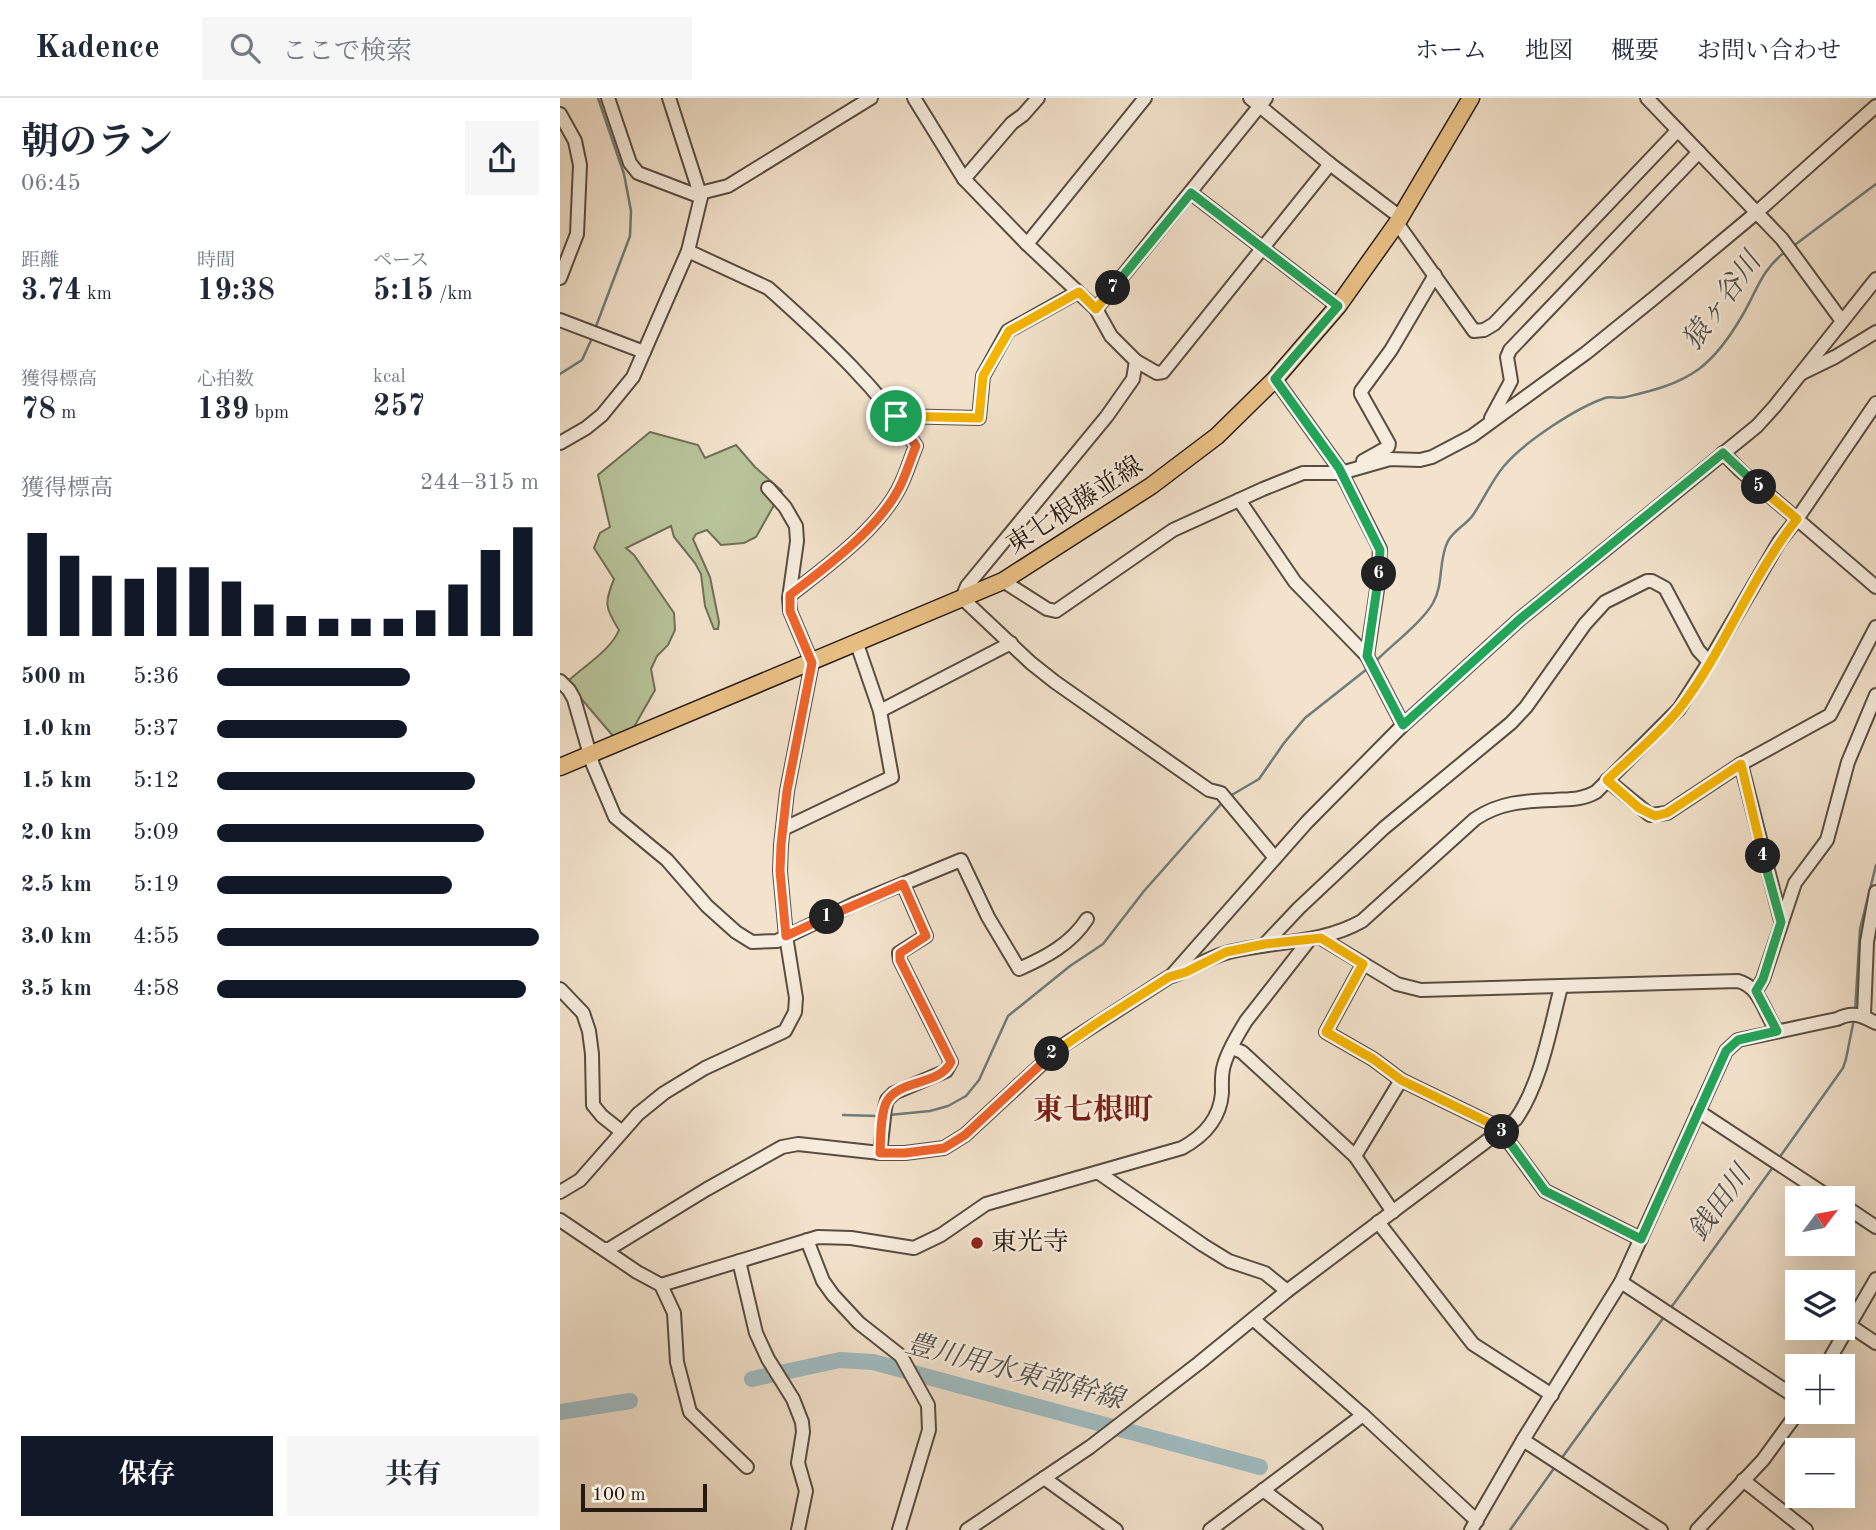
<!DOCTYPE html>
<html lang="ja">
<meta charset="utf-8">
<style>
:root{--surface:#fff;--page:#f6f6f7;--text:#1f2937;--muted:#747a83;--line:#e0e1e3;--accent:#111827}
body{margin:0;font-family:"Old Standard TT","Noto Serif JP",serif;background:var(--page);color:var(--text);height:100vh;display:flex;flex-direction:column;font-size:26px;white-space:nowrap}
*{box-sizing:border-box;margin:0}
p{font-size:23px;color:var(--muted)}
.icon{flex:none;width:38px;height:38px;fill:none;stroke:currentColor;stroke-width:2;stroke-linecap:round;stroke-linejoin:round}
.map{position:relative;flex:1;overflow:hidden}
.drawer{display:flex;flex-direction:column;background:var(--surface);width:560px}
.drawer>*{flex:none}
.needle{width:46px;rotate:58deg}
.tools{position:absolute;left:1225px;top:1088px;display:grid;gap:14px}
.tools a{display:grid;place-items:center;width:70px;height:70px;border-radius:0px;background:var(--surface);box-shadow:0 7px 28px #0002;font-size:35px}
.scale{position:absolute;left:21px;bottom:18px;width:126px;box-sizing:border-box;padding-left:7px;border:4px solid #251b12;border-top:0;font-size:19px;line-height:24px;white-space:nowrap;color:#251b12;-webkit-text-stroke:5px #f7edde;paint-order:stroke}
.pin{position:absolute;display:grid;place-items:center;width:60px;height:60px;color:#fff;margin:-30px;border:4px solid #fff;border-radius:50%;box-shadow:0 2px 7px #0007}
.km{position:absolute;width:35px;height:35px;margin:-18px;border-radius:50%;background:#222;color:#fff;font-size:19px;line-height:35px;text-align:center}
.round{display:grid;place-items:center;flex:none;width:74px;height:74px;border-radius:0px;background:var(--page)}
.head{display:flex;align-items:center;justify-content:space-between;height:119px;padding:0 21px}
h1{font-size:38px;font-weight:700;line-height:52px}
.stats{display:grid;grid-template-columns:repeat(3,1fr);gap:10px;height:119px;padding:7px 21px}
.stats div{display:grid;align-content:center}
.stats b{font-size:30px;font-weight:700}
.stats small{font-size:19px;font-weight:400}
.stats p{font-size:19px}
.chart{height:196px;padding:14px 21px}
.chart p{display:flex;justify-content:space-between}
.chart svg{width:100%;height:126px;margin-top:7px;stroke:var(--accent);stroke-width:6}
.cta{display:flex;gap:14px;margin-top:auto;padding:14px 21px}
.cta a{flex:1;height:80px;border-radius:0px;background:var(--accent);color:#fff;font-size:28px;font-weight:700;line-height:80px;text-align:center}
.cta a+a{background:var(--page);color:var(--text)}
ul{padding:0 21px;list-style:none;font-size:23px}
li{display:grid;grid-template-columns:112px 84px 1fr;align-items:center;height:52px}
li i{height:18px;border-radius:9px;background:var(--accent)}
header{display:flex;align-items:center;gap:42px;box-sizing:border-box;height:98px;padding:0 35px;background:var(--surface);border-bottom:2px solid var(--line)}
header strong{font-size:33px}
nav{display:flex;gap:38px;margin-inline-start:auto;font-size:24px}
.search{width:490px;height:63px;background:var(--page);display:flex;align-items:center;gap:18px;box-sizing:border-box;padding:0 24px;border-radius:0px;color:var(--muted);font-size:26px}
main{display:flex;flex:1;min-height:0}
.map>svg:first-child{display:block}
.green{fill:#b8c49a;stroke:#6e7056;stroke-width:2}
.lines{fill:none;stroke-linecap:round;stroke-linejoin:round}
.stream{stroke:#6e7c7b;stroke-width:2.5}
.river{stroke:#9fbcc1;stroke-width:16}
.minor-casing{stroke:#584d40;stroke-width:16}
.major-casing{stroke:#251b12;stroke-width:19}
.minor{stroke:#f7edde;stroke-width:12}
.major{stroke:#eac286;stroke-width:16}
.split-1-casing{stroke:#fff;stroke-width:14}
.split-2-casing{stroke:#fff;stroke-width:14}
.split-3-casing{stroke:#fff;stroke-width:14}
.split-4-casing{stroke:#fff;stroke-width:14}
.split-5-casing{stroke:#fff;stroke-width:14}
.split-6-casing{stroke:#fff;stroke-width:14}
.split-7-casing{stroke:#fff;stroke-width:14}
.split-8-casing{stroke:#fff;stroke-width:14}
.split-1{stroke:#f0652b;stroke-width:9}
.split-2{stroke:#f0652b;stroke-width:9}
.split-3{stroke:#f5b400;stroke-width:9}
.split-4{stroke:#22a559;stroke-width:9}
.split-5{stroke:#f5b400;stroke-width:9}
.split-6{stroke:#22a559;stroke-width:9}
.split-7{stroke:#22a559;stroke-width:9}
.split-8{stroke:#f5b400;stroke-width:9}
.poi-dot{fill:#8f2418;stroke:#f7edde;stroke-width:2.5}
.labels{text-anchor:middle;dominant-baseline:central;stroke-width:5;stroke-linejoin:round;paint-order:stroke}
.street-label{font-size:26px;fill:#251b12;stroke:#f7edde}
.poi-label{font-size:26px;fill:#251b12;stroke:#f7edde;text-anchor:start}
.water-label{font-size:28px;font-style:italic;fill:#50534f;stroke:#f7edde}
.quarter-label{font-size:30px;font-weight:bold;fill:#7a1f14;stroke:#f7edde}
</style>
<header>
<strong>Kadence</strong>
<div class="search"><svg class="icon" aria-label="search" viewBox="0 0 24 24"><circle cx="10" cy="10" r="6"/><path d="M15 15l6 6"/></svg>ここで検索</div>
<nav><a>ホーム</a><a>地図</a><a>概要</a><a>お問い合わせ</a></nav>
</header>
<main>
<section class="drawer">
<div class="head"><div><h1>朝のラン</h1><p>06:45</p></div><a class="round"><svg class="icon" aria-label="share" viewBox="0 0 24 24"><path d="M12 15V3M7 8l5-5 5 5M5 13v7h14v-7"/></svg></a></div>
<div class="stats">
<div><p>距離</p><b>3.74<small> km</small></b></div>
<div><p>時間</p><b>19:38</b></div>
<div><p>ペース</p><b>5:15<small> /km</small></b></div>
</div>
<div class="stats">
<div><p>獲得標高</p><b>78<small> m</small></b></div>
<div><p>心拍数</p><b>139<small> bpm</small></b></div>
<div><p>kcal</p><b>257</b></div>
</div>
<div class="chart"><p><span>獲得標高</span>244–315 m</p>
<svg viewBox="0 0 160 44" preserveAspectRatio="none"><path d="M5 44V8M15 44V16M25 44V23M35 44V24M45 44V20M55 44V20M65 44V25M75 44V33M85 44V37M95 44V38M105 44V38M115 44V38M125 44V35M135 44V26M145 44V14M155 44V6"/></svg>
</div>
<ul>
<li><b>500 m</b>5:36<i style="width:60%"></i></li>
<li><b>1.0 km</b>5:37<i style="width:59%"></i></li>
<li><b>1.5 km</b>5:12<i style="width:80%"></i></li>
<li><b>2.0 km</b>5:09<i style="width:83%"></i></li>
<li><b>2.5 km</b>5:19<i style="width:73%"></i></li>
<li><b>3.0 km</b>4:55<i style="width:100%"></i></li>
<li><b>3.5 km</b>4:58<i style="width:96%"></i></li>
</ul>
<div class="cta"><a>保存</a><a>共有</a></div>
</section>
<div class="map">
<svg width="1316" height="1432" viewBox="0 0 1316 1432">
<rect width="100%" height="100%" fill="#f3e3cc"/>
<filter id="stains"><feTurbulence type="fractalNoise" baseFrequency=".00286" numOctaves="4"/><feColorMatrix values="0 0 0 0 .2 0 0 0 0 .09 0 0 0 0 .02 0 0 0 .5 -.17"/></filter>
<radialGradient id="worn" r=".72"><stop offset=".6" stop-color="#630" stop-opacity="0"/><stop offset="1" stop-color="#630" stop-opacity=".3"/></radialGradient>
<!-- green -->
<path class="green" d="M90 334 138 347 145 360 176 347 195 369 222 393 196 439 184 445 161 447 147 432 136 436 133 441 150 479 159 524 158 531H154L145 508 141 476 135 465 114 439 111 428 66 450 74 457 114 515 115 532 108 547 97 558 91 571 95 592 74 629 53 638 7 584C24 568 51 552 59 532 45 510 44 505 54 481L34 450 40 435 50 429 38 377Z"/>
<g class="lines">
<!-- stream -->
<g class="stream">
<polyline points="1232,149 1316,86"/>
<polyline points="35,231 70,138 71,113 64,76 38,0"/>
<polyline points="0,276 22,262 33,238"/>
<path d="M818 561C833 546 863 523 873 505 884 486 878 462 888 443 894 432 906 427 913 417 924 401 932 382 944 368 964 344 1016 310 1045 300 1051 298 1059 301 1066 299 1091 293 1117 287 1139 271 1156 258 1171 237 1182 218 1197 193 1201 172 1226 153"/>
<polyline points="670,698 699,681 724,645 745,620 807,571"/>
<polyline points="1295,914 1300,831 1316,767"/>
<polyline points="283,1017 318,1018"/>
<polyline points="329,1017 370,1013 388,1008 406,998 419,982 448,918 510,868 543,846 584,793 661,706"/>
<polyline points="1219,1060 1283,970 1286,961 1294,921"/>
<polyline points="1110,1211 1213,1069"/>
<polyline points="1001,1361 1104,1219"/>
<polyline points="950,1432 995,1369"/>
</g>
<!-- river -->
<g class="river">
<polyline points="192,1281 280,1262 313,1264 700,1369"/>
<polyline points="0,1314 70,1303"/>
</g>
<!-- minor casing -->
<g class="minor-casing">
<g id="minor">
<polyline points="48,0 70,65 78,75 141,99"/>
<polyline points="354,0 404,81 467,146 536,211 551,238 576,263 573,281 547,318 407,488 402,500 471,565 495,584 649,692 661,695 715,760"/>
<polyline points="690,0 770,66 840,119"/>
<polyline points="1087,0 1222,141 1282,223"/>
<polyline points="0,16 15,43 20,67 17,136 0,180"/>
<polyline points="404,81 452,25 463,17 478,0"/>
<polyline points="140,95 168,88 311,0"/>
<polyline points="631,95 778,208"/>
<polyline points="837,125 914,233 924,232 934,226 1118,32"/>
<polyline points="467,146 585,0"/>
<path d="M128 153 208 190 216 197C267 243 318 290 356 348 351 360 347 373 342 384 323 428 267 468 230 497"/>
<polyline points="536,211 706,0"/>
<polyline points="0,222 84,254"/>
<polyline points="576,263 597,275 603,274 770,66"/>
<polyline points="1242,275 1275,259 1316,234"/>
<polyline points="715,281 779,370 820,451 818,485 807,558"/>
<polyline points="336,318 419,320 423,278 448,233 518,194"/>
<polyline points="931,320 951,283 947,259 950,252 1139,54"/>
<polyline points="0,345 26,330 42,317 73,279 128,153 141,99 109,0"/>
<polyline points="1163,355 1181,373 1316,489"/>
<polyline points="803,363 828,349 829,346 801,296 801,293 831,252 875,177"/>
<polyline points="679,402 735,484 807,558 843,627"/>
<polyline points="443,483 487,511 496,513 613,432 703,391 743,375 781,375 830,361 860,362 872,359 912,338 1026,255 1094,200 1196,115 1316,8"/>
<path d="M0 583 9 592 14 601 33 667 55 719 107 762 147 808 176 834 192 844 217 843 294 806 401 762 428 819 459 871C486 859 511 846 527 821"/>
<polyline points="320,613 451,545"/>
<polyline points="1181,666 1221,823"/>
<polyline points="1047,682 1090,717 1107,715 1181,666 1270,617 1316,529"/>
<polyline points="223,731 332,679 320,613 297,546"/>
<path d="M761 840 837 886 861 892 1178 883C1201 889 1204 915 1217 933"/>
<polyline points="705,846 739,810 824,730 951,625 966,609 1025,526 1045,504 1087,483 1092,483 1105,490 1138,552 1149,564"/>
<polyline points="803,866 766,934 813,961 841,982 938,1029 985,1093 1081,1141"/>
<polyline points="612,877 747,724 843,627 960,521 1197,328 1215,308 1316,181"/>
<polyline points="0,891 23,915 29,933 32,956 33,1007 42,1018 62,1034"/>
<polyline points="1196,893 1203,881 1235,785 1267,742 1288,664 1316,597"/>
<polyline points="1304,917 1307,844 1316,794"/>
<polyline points="672,950 682,954 795,1058 833,1114"/>
<polyline points="1138,1013 1272,1101"/>
<polyline points="320,1055 325,1010 327,1002 334,995 386,973 391,964 340,862 339,855 366,838 343,786"/>
<polyline points="795,1058 841,982"/>
<polyline points="539,1075 643,1147 669,1163 705,1175 727,1193"/>
<polyline points="0,1094 20,1082 78,1016 104,995 145,970 225,933 235,914 236,900 226,838 220,773 221,747 227,693 252,565 230,513 229,500 237,443 236,428 225,409 208,390"/>
<polyline points="1283,1107 1316,1129"/>
<polyline points="0,1122 77,1174 101,1187 114,1215 117,1264 130,1314 187,1369"/>
<polyline points="818,1124 913,1246 992,1297"/>
<polyline points="247,1142 263,1183 273,1197 299,1225 341,1258 368,1307 369,1332 339,1432"/>
<path d="M44 1151H49L147 1091 222 1049 238 1046 320 1055H345L384 1050 405 1037 499 950 609 879C630 873 648 859 669 854 713 843 762 846 802 823L915 721C940 704 965 703 994 702 1009 701 1022 702 1036 694L1119 611 1149 564 1219 444 1237 421 1316 305"/>
<polyline points="179,1163 196,1235 208,1261 233,1301 242,1324 243,1334 238,1365 246,1393 238,1432"/>
<polyline points="1061,1184 1237,1300"/>
<path d="M101 1187 258 1139 291 1140 354 1150 381 1137 426 1106 622 1050C644 1038 660 1021 662 995 662 986 661 976 664 967 668 952 678 936 686 923L750 841"/>
<polyline points="693,1221 803,1317 917,1423"/>
<polyline points="1289,1227 1316,1245"/>
<polyline points="1265,1269 1316,1181"/>
<polyline points="963,1342 1101,1432"/>
<polyline points="484,1380 556,1432"/>
<polyline points="1183,1382 1246,1432"/>
<polyline points="703,1392 756,1432"/>
<path d="M407 1432 530 1349 639 1265 727 1193 956 1021C981 985 990 931 1001 889"/>
<polyline points="650,1432 803,1317"/>
<path d="M911 1432 963 1342 1061 1184 1166 953 1178 942 1277 921C1293 913 1301 917 1316 925"/>
<polyline points="1137,1432 1203,1362 1238,1314"/>
</g>
</g>
<!-- major casing -->
<g class="major-casing">
<polyline id="major" points="0,669 443,483 591,388 657,338 715,281 778,208 837,125 911,0"/>
</g>
<!-- minor -->
<use href="#minor" class="minor"/>
<!-- major -->
<use href="#major" class="major"/>
</g>
<g class="lines">
<!-- split-1 casing -->
<g class="split-1-casing">
<path id="split-1" d="M267 819 226 838 220 773 221 747 227 693 252 565 230 513V497C267 468 323 428 342 384 347 373 351 360 356 348L336 318"/>
</g>
<!-- split-2 casing -->
<g class="split-2-casing">
<path id="split-2" d="M267 819 343 786 366 838 340 855V862L391 964C380 988 337 981 326 1005 320 1019 321 1040 320 1055H345L384 1050 405 1037 492 956"/>
</g>
<!-- split-3 casing -->
<g class="split-3-casing">
<polyline id="split-3" points="492,956 540,923 609,879 626,874 666,854 705,846 761,840 803,866 766,934 813,961 841,982 938,1029 942,1034"/>
</g>
<!-- split-4 casing -->
<g class="split-4-casing">
<polyline id="split-4" points="942,1034 985,1093 1081,1141 1166,953 1178,942 1217,933 1196,893 1203,881 1221,824 1203,758"/>
</g>
<!-- split-5 casing -->
<g class="split-5-casing">
<path id="split-5" d="M1199 389 1237 421C1191 479 1165 551 1120 610 1101 634 1070 660 1047 682L1079 710 1095 718 1107 715 1181 666 1203 758"/>
</g>
<!-- split-6 casing -->
<g class="split-6-casing">
<polyline id="split-6" points="819,476 807,558 843,627 960,521 1163,355 1199,389"/>
</g>
<!-- split-7 casing -->
<g class="split-7-casing">
<polyline id="split-7" points="553,190 631,95 778,208 715,281 779,370 820,452 819,476"/>
</g>
<!-- split-8 casing -->
<g class="split-8-casing">
<polyline id="split-8" points="336,318 419,320 423,278 449,233 519,194 536,211 553,190"/>
</g>
<!-- split-1 -->
<use href="#split-1" class="split-1"/>
<!-- split-2 -->
<use href="#split-2" class="split-2"/>
<!-- split-3 -->
<use href="#split-3" class="split-3"/>
<!-- split-4 -->
<use href="#split-4" class="split-4"/>
<!-- split-5 -->
<use href="#split-5" class="split-5"/>
<!-- split-6 -->
<use href="#split-6" class="split-6"/>
<!-- split-7 -->
<use href="#split-7" class="split-7"/>
<!-- split-8 -->
<use href="#split-8" class="split-8"/>
</g>
<!-- markers -->
<circle class="poi-dot" cx="417" cy="1145" r="7"/>
<g class="labels">
<!-- street labels -->
<g class="street-label">
<text transform="translate(515 408) rotate(-33)">東七根藤並線</text>
</g>
<!-- poi labels -->
<g class="poi-label">
<text x="431" y="1145">東光寺</text>
</g>
<!-- water labels -->
<g class="water-label">
<text transform="translate(1163 204) rotate(-54)">猿ヶ谷川</text>
<text transform="translate(1161 1106) rotate(-54)">銭田川</text>
<text transform="translate(454 1275) rotate(15)">豊川用水東部幹線</text>
</g>
<!-- quarter labels -->
<g class="quarter-label">
<text x="533" y="1013">東七根町</text>
</g>
</g>
<rect width="100%" height="100%" filter="url(#stains)"/>
<rect width="100%" height="100%" fill="url(#worn)"/>
</svg>
<div class="tools">
<a><svg class="needle" viewBox="-14 -14 28 28"><path d="M0-13l5 13h-10z" fill="#e53935"/><path d="M0 13l5-13h-10z" fill="#747a83"/></svg></a>
<a><svg class="icon" aria-label="layers" viewBox="0 0 24 24"><path d="M12 4l9 5-9 5-9-5zM3 14l9 5 9-5"/></svg></a>
<a>+</a>
<a>−</a>
</div>
<div class="scale">100 m</div>
<div class="pin" style="left:336px;top:318px;background:#1e9e55"><svg class="icon" aria-label="arrive" viewBox="0 0 24 24"><path d="M6 21V4h12l-3 4 3 4H6"/></svg></div>
<b class="km" style="left:267px;top:819px">1</b>
<b class="km" style="left:492px;top:956px">2</b>
<b class="km" style="left:942px;top:1034px">3</b>
<b class="km" style="left:1203px;top:758px">4</b>
<b class="km" style="left:1199px;top:389px">5</b>
<b class="km" style="left:819px;top:476px">6</b>
<b class="km" style="left:553px;top:190px">7</b>
</div>
</main>
